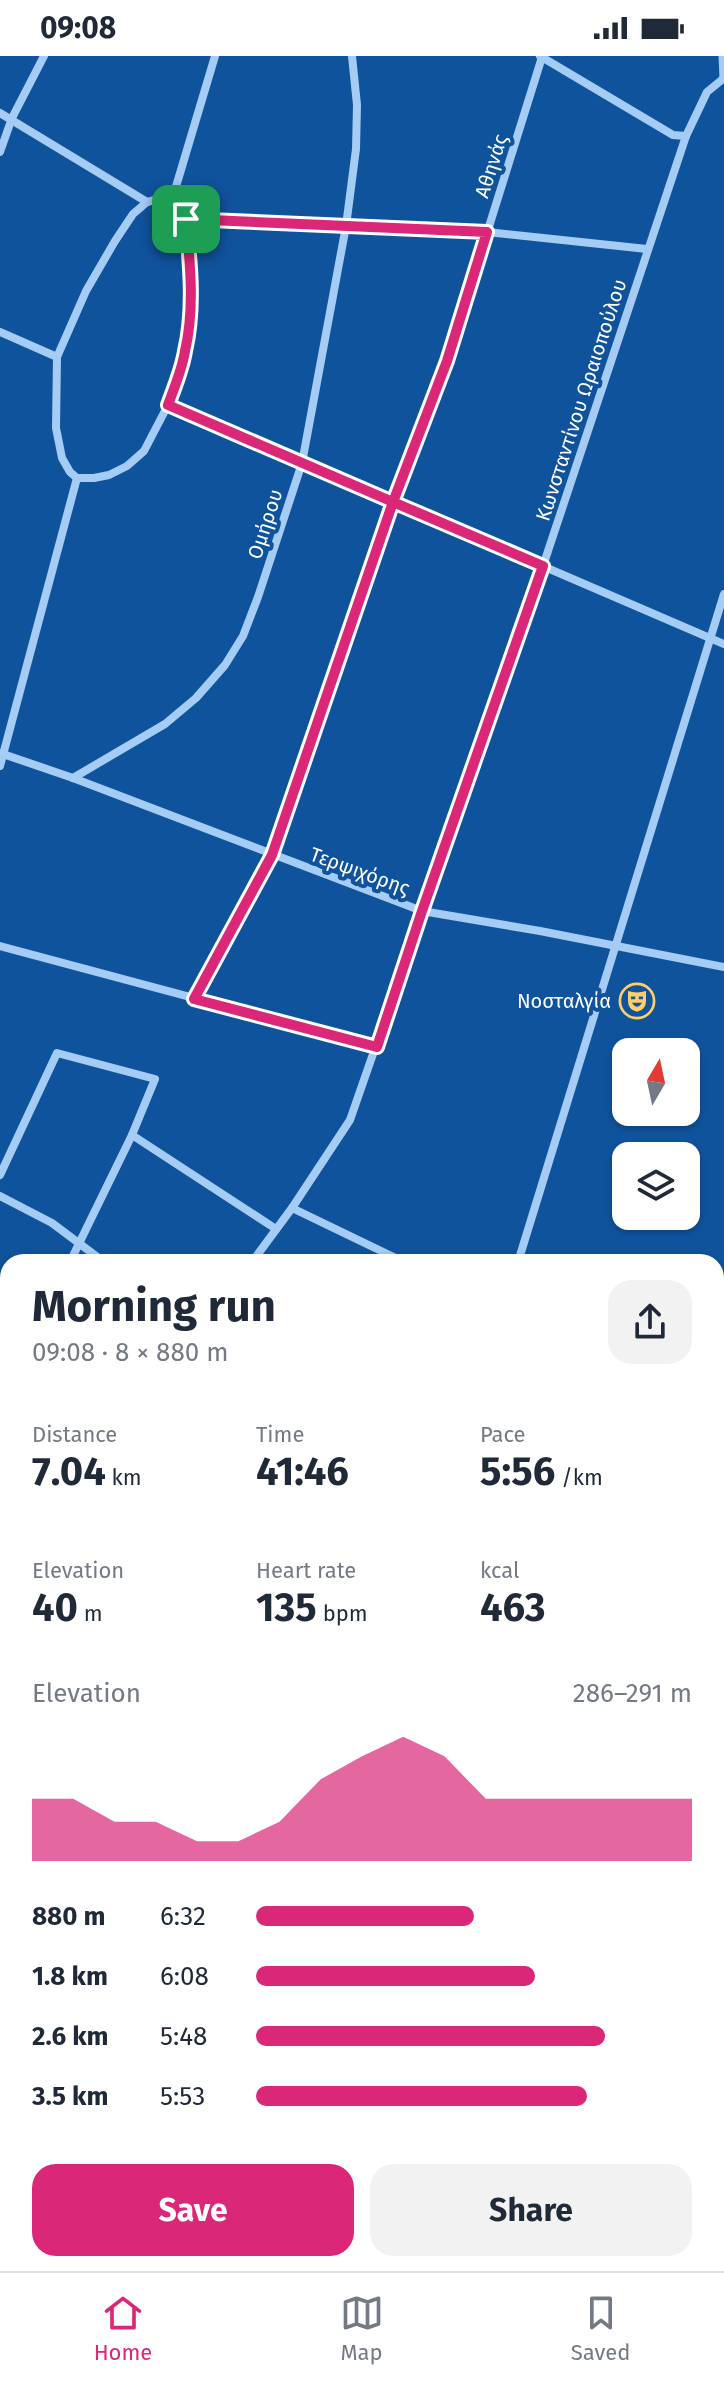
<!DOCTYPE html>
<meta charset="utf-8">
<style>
:root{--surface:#fff;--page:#f2f2f3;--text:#1f2937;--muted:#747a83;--line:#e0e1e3;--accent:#db2777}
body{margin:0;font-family:"Fira Sans",sans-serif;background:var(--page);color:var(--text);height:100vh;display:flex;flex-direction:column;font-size:30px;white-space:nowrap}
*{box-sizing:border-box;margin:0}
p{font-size:26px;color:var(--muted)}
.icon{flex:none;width:44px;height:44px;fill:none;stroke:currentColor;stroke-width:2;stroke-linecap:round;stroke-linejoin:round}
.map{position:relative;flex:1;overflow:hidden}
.panel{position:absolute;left:0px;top:1198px;width:724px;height:1018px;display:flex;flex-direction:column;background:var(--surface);border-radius:24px 24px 0 0;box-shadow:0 2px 6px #0004}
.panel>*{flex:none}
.needle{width:52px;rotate:9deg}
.fabs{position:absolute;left:612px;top:982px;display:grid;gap:16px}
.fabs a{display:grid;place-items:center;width:88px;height:88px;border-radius:16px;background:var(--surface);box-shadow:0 2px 6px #0004;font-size:40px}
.pin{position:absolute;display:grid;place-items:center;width:68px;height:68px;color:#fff;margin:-34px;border-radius:16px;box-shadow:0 4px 12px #0006}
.round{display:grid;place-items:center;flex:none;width:84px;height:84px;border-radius:24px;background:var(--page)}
.headline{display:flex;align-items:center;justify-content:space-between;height:136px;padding:0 32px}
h1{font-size:44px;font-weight:700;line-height:60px}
.stats{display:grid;grid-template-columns:repeat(3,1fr);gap:12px;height:136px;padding:8px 32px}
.stats div{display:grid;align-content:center}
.stats b{font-size:40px;font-weight:700}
.stats small{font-size:22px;font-weight:400}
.stats p{font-size:22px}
.chart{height:224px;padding:16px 32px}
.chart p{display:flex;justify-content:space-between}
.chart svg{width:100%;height:144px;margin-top:8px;fill:var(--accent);opacity:.7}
.action{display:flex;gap:16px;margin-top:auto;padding:16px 32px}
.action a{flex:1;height:92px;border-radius:24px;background:var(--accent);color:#fff;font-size:32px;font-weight:700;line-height:92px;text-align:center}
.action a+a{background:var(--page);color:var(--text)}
ul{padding:0 32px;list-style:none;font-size:26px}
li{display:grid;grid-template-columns:128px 96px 1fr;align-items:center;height:60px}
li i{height:20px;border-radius:10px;background:var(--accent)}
.status{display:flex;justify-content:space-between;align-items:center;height:56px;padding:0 40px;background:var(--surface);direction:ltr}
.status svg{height:22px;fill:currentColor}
.menu{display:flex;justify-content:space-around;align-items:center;height:112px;border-top:2px solid var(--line);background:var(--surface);font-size:22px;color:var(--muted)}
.menu a{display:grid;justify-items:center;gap:4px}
.menu .on{color:var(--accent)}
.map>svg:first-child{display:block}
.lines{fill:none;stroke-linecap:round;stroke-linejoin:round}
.pedestrian{stroke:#a5ccf5;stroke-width:7}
.minor{stroke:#a5ccf5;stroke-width:8}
.tertiary{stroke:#a5ccf5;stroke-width:14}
.route-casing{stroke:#fff;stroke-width:16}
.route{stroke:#db2777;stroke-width:10}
.labels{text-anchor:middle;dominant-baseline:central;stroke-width:8;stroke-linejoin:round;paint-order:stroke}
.street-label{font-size:20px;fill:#fff;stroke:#10539d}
.poi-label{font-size:20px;fill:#fff;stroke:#10539d;text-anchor:end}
</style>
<div class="status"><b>09:08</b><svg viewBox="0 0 49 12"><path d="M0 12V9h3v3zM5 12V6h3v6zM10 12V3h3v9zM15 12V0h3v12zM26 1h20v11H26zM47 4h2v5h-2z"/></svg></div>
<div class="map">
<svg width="724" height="2215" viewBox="0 0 724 2215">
<rect width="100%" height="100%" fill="#10539d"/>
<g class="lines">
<!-- pedestrian -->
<polyline class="pedestrian" points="722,0 723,22"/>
<!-- minor -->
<g class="minor">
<polyline points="540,0 673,79 686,80"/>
<polyline points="0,57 147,146"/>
<polyline points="0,96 12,62 44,0"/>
<polygon points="159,143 172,144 181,153 186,163 191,232 189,274 185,299 168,349 144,395 127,410 109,419 94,422 77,422 70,416 62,402 56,372 57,301 86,235 115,185 133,158 147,146"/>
<polyline points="172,144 215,0"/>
<polyline points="186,163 487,176 647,193"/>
<polyline points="0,276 57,301"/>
<polyline points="168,349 724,588"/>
<polyline points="0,697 73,722 422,855 540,875 724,911"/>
<polyline points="0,710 77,422"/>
<polyline points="73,722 165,668 196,642 225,609 243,580 258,541 302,407 346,170 356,93 357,49 352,0"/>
<polyline points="0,890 377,991"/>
<polyline points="194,943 272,799 393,446 447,305 542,1"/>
<polyline points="132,1079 276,1173"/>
<polyline points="0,1119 57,997 155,1023 132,1079 70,1206"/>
<polyline points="0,1140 52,1167 104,1206"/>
<polyline points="292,1152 404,1206"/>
<polyline points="252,1206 292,1152 350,1064 543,510 686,80 707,36 724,22"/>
<polyline points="518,1206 724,538"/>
<polyline points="0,1347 8,1337"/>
<polyline points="716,1352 724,1346"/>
<polyline points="716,1465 724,1478"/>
<polyline points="0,1514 8,1508"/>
<polyline points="0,1736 8,1744"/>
<polyline points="716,1803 724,1795"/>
<polyline points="0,1835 8,1827"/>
<polyline points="0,2000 8,2007"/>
<polyline points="716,2137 724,2144"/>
<polyline points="716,2172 724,2164"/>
<polyline points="0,2201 8,2192"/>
<polyline points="220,2208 228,2215"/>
<polyline points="503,2208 511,2215"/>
<polyline points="334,2215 340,2208"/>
<polyline points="675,2215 682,2208"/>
</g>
<!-- tertiary -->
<g class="tertiary">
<polyline points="716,1243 724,1226"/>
<polyline points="0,1331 8,1334"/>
<polyline points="716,1866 724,1874"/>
</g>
</g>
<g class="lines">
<!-- route casing -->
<g class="route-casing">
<path id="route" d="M186 163C190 207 195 252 185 295 182 314 174 332 168 349L393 446 272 799 194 943 377 991 422 855 543 510 393 446 447 305 487 176 186 163"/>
</g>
<!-- route -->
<use href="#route" class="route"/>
</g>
<!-- icons -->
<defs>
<g id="theatre-ring" transform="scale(1.8)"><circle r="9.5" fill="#10539d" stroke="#ffce69" stroke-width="1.5"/><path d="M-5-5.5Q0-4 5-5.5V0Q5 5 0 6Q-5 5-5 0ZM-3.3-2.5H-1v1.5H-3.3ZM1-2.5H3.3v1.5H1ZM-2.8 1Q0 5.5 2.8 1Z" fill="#ffce69"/></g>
</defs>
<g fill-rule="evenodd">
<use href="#theatre-ring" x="637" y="945"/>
</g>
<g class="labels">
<!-- street labels -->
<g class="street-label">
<text transform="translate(491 110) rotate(-72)">Αθηνάς</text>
<text transform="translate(581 344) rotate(-72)">Κωνσταντίνου Ωραιοπούλου</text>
<text transform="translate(265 468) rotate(-72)">Ομήρου</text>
<text transform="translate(360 815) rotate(20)">Τερψιχόρης</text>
</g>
<!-- poi labels -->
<g class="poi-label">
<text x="611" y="945">Νοσταλγία</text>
</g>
</g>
</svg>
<div class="fabs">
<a><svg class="needle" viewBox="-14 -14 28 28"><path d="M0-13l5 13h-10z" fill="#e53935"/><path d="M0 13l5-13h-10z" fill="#747a83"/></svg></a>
<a><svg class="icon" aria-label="layers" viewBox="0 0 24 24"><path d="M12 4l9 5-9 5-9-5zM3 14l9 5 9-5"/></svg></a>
</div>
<div class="pin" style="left:186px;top:163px;background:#1e9e55"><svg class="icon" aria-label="arrive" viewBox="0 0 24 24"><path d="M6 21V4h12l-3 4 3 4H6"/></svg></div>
<section class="panel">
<div class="headline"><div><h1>Morning run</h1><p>09:08 · 8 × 880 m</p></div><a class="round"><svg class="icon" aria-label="share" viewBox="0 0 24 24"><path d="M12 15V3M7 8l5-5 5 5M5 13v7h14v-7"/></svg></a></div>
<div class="stats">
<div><p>Distance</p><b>7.04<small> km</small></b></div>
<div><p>Time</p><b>41:46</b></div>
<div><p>Pace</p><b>5:56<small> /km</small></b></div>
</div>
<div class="stats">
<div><p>Elevation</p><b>40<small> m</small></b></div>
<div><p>Heart rate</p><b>135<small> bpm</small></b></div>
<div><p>kcal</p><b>463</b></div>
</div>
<div class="chart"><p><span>Elevation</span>286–291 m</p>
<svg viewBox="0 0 160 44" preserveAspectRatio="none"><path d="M0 44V25L10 25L20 32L30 32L40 38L50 38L60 32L70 19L80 12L90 6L100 12L110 25L120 25L130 25L140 25L150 25L160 25V44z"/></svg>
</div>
<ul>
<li><b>880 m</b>6:32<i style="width:50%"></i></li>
<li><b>1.8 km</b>6:08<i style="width:64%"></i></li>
<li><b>2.6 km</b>5:48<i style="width:80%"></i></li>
<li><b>3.5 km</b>5:53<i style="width:76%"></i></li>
</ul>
<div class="action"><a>Save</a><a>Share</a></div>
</section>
</div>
<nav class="menu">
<a class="on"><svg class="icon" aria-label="home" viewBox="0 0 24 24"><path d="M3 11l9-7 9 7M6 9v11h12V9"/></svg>Home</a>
<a><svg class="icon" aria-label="map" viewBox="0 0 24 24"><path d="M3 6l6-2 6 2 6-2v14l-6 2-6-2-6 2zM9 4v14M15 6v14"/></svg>Map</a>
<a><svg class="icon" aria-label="saved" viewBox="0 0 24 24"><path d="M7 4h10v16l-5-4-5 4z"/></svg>Saved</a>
</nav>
